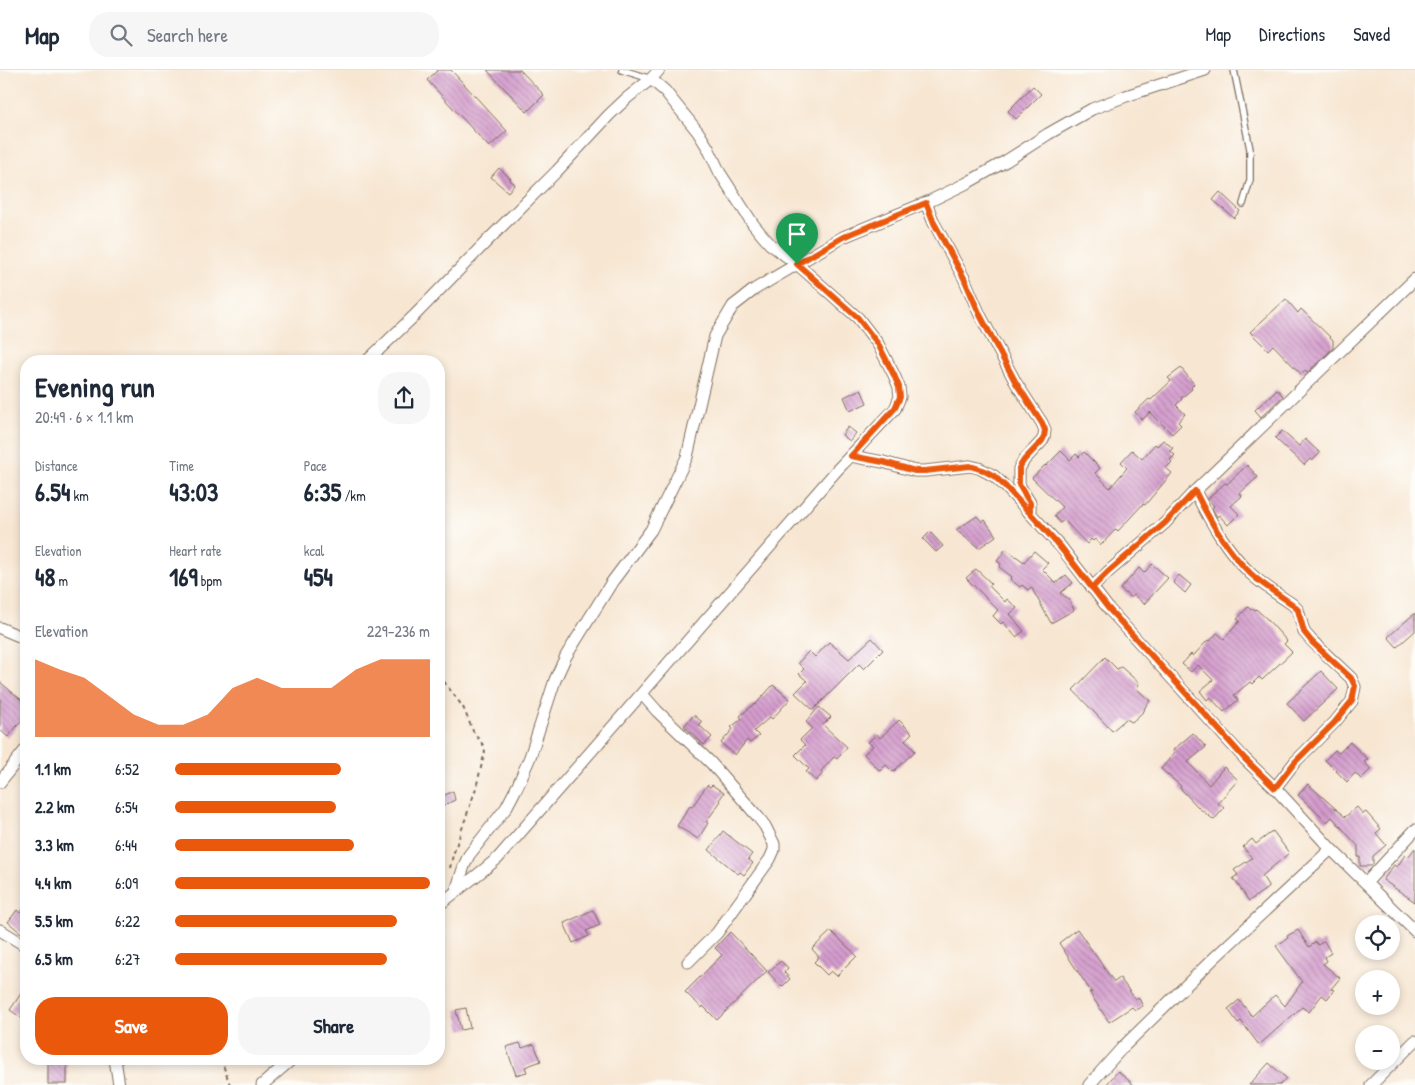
<!DOCTYPE html>
<meta charset="utf-8">
<style>
:root{--surface:#fff;--page:#f6f6f7;--text:#1f2937;--muted:#747a83;--line:#e0e1e3;--accent:#ea580c}
body{margin:0;font-family:"Patrick Hand",sans-serif;background:var(--page);color:var(--text);height:100vh;display:flex;flex-direction:column;font-size:19px;white-space:nowrap}
*{box-sizing:border-box;margin:0}
p{font-size:16px;color:var(--muted)}
.icon{flex:none;width:28px;height:28px;fill:none;stroke:currentColor;stroke-width:2;stroke-linecap:round;stroke-linejoin:round}
.map{position:relative;flex:1;overflow:hidden}
.panel{position:absolute;left:20px;top:285px;width:425px;height:710px;display:flex;flex-direction:column;background:var(--surface);border-radius:20px;box-shadow:0 2px 8px #0003}
.panel>*{flex:none}
.buttons{position:absolute;left:1355px;top:845px;display:grid;gap:10px}
.buttons a{display:grid;place-items:center;width:45px;height:45px;border-radius:50%;background:var(--surface);box-shadow:0 2px 8px #0003;font-size:25px}
.pin{position:absolute;display:grid;place-items:center;width:42px;height:42px;color:#fff;margin:-51px -21px;border-radius:50% 50% 50% 0;rotate:-45deg;box-shadow:0 0 5px #0007}
.pin .icon{rotate:45deg}
.round{display:grid;place-items:center;flex:none;width:52px;height:52px;border-radius:20px;background:var(--page)}
.overview{display:flex;align-items:center;justify-content:space-between;height:85px;padding:0 15px}
h1{font-size:28px;font-weight:700;line-height:38px}
.metrics{display:grid;grid-template-columns:repeat(3,1fr);gap:8px;height:85px;padding:5px 15px}
.metrics div{display:grid;align-content:center}
.metrics b{font-size:25px;font-weight:700}
.metrics small{font-size:14px;font-weight:400}
.metrics p{font-size:14px}
.chart{height:140px;padding:10px 15px}
.chart p{display:flex;justify-content:space-between}
.chart svg{width:100%;height:90px;margin-top:5px;fill:var(--accent);opacity:.7}
.action{display:flex;gap:10px;margin-top:auto;padding:10px 15px}
.action a{flex:1;height:58px;border-radius:20px;background:var(--accent);color:#fff;font-size:20px;font-weight:700;line-height:58px;text-align:center}
.action a+a{background:var(--page);color:var(--text)}
ul{padding:0 15px;list-style:none;font-size:16px}
li{display:grid;grid-template-columns:80px 60px 1fr;align-items:center;height:38px}
li i{height:12px;border-radius:6px;background:var(--accent)}
header{display:flex;align-items:center;gap:30px;box-sizing:border-box;height:70px;padding:0 25px;background:var(--surface);border-bottom:1px solid var(--line)}
header strong{font-size:24px}
nav{display:flex;gap:28px;margin-inline-start:auto;font-size:18px}
.search{width:350px;height:45px;background:var(--page);display:flex;align-items:center;gap:12px;box-sizing:border-box;padding:0 18px;border-radius:20px;color:var(--muted);font-size:19px}
.map>svg:first-child{display:block}
.building{fill:url(#building-back-hatch)}
.lines{fill:none;stroke-linecap:round;stroke-linejoin:round}
.lane-casing{stroke:#7d6c5d;stroke-width:8}
.street-casing{stroke:#7d6c5d;stroke-width:13}
.path{stroke:#7d6c5d;stroke-width:2;stroke-dasharray:4 4;stroke-linecap:butt}
.lane{stroke:#fff;stroke-width:5.5}
.street{stroke:#fff;stroke-width:11}
.route-casing{stroke:#fff;stroke-width:10}
.route{stroke:#ea580c;stroke-width:6}
</style>
<header>
<strong>Map</strong>
<div class="search"><svg class="icon" aria-label="search" viewBox="0 0 24 24"><circle cx="10" cy="10" r="6"/><path d="M15 15l6 6"/></svg>Search here</div>
<nav><a>Map</a><a>Directions</a><a>Saved</a></nav>
</header>
<div class="map">
<svg width="1415" height="1015" viewBox="0 0 1415 1015">
<defs>
<pattern id="building-back-hatch" width="6" height="6" patternUnits="userSpaceOnUse" patternTransform="scale(1.25)"><rect width="6" height="6" fill="#d49ccd"/><path d="M-1 5l2 2M0 0l6 6M5-1l2 2" fill="none" stroke="#ad7fa6"/></pattern>
</defs>
<rect width="100%" height="100%" fill="#fdfcf7"/>
<filter id="ink" filterUnits="userSpaceOnUse"><feTurbulence type="fractalNoise" baseFrequency=".02" numOctaves="2"/><feDisplacementMap in="SourceGraphic" scale="10" xChannelSelector="R" yChannelSelector="G"/><feConvolveMatrix kernelMatrix="1 2 1 2 8 2 1 2 1" color-interpolation-filters="sRGB"/></filter>
<filter id="wash" filterUnits="userSpaceOnUse"><feTurbulence type="fractalNoise" baseFrequency=".0096" numOctaves="4" result="noise"/><feDisplacementMap in="SourceGraphic" scale="20" xChannelSelector="R" yChannelSelector="G"/><feGaussianBlur stdDeviation="1.12" result="paint"/><feColorMatrix in="noise" values="0 0 0 0 0 0 0 0 0 0 0 0 0 0 0 0 0 1.4 0 .05"/><feComposite in="paint" operator="in"/></filter>
<g filter="url(#wash)">
<rect width="100%" height="100%" fill="#f7e6d2"/>
<g id="blocks">
<!-- building -->
<g class="building">
<polygon points="438,0 451,0 507,61 489,77 427,10"/>
<polygon points="487,0 520,0 544,25 527,42"/>
<polygon points="1033,16 1041,24 1016,49 1008,41"/>
<polygon points="499,98 511,109 510,110 515,114 508,122 491,107"/>
<polygon points="1220,122 1240,141 1234,148 1213,130"/>
<polygon points="1286,229 1298,243 1301,239 1333,270 1333,278 1307,303 1305,301 1301,304 1273,275 1268,280 1250,262"/>
<polygon points="1181,298 1194,314 1191,317 1192,319 1181,328 1182,329 1176,335 1185,344 1178,352 1181,355 1172,364 1150,342 1142,350 1135,342 1149,329 1151,330 1171,311 1168,308"/>
<polygon points="861,319 867,333 850,341 844,327"/>
<polygon points="1277,319 1283,326 1261,347 1255,340"/>
<polygon points="848,357 856,363 850,371 842,365"/>
<polygon points="1282,361 1299,376 1305,369 1320,383 1312,391 1310,389 1304,395 1275,368"/>
<polygon points="1163,370 1173,378 1170,381 1175,385 1170,390 1172,392 1166,398 1172,403 1145,435 1143,434 1118,461 1116,459 1101,475 1095,469 1093,471 1091,469 1087,474 1064,450 1060,453 1054,446 1062,437 1032,408 1045,395 1046,396 1061,381 1070,390 1076,384 1079,387 1084,382 1100,398 1095,403 1110,418 1127,398 1121,392 1132,380 1142,389 1155,374 1157,376"/>
<polygon points="1247,395 1258,407 1240,423 1242,426 1231,436 1239,444 1228,455 1219,445 1217,447 1212,438 1214,436 1208,429 1225,413 1227,414"/>
<polygon points="977,446 982,452 985,450 996,466 979,478 956,460"/>
<polygon points="930,462 943,476 936,482 923,469"/>
<polygon points="1006,479 1024,492 1034,481 1048,493 1042,499 1056,513 1066,505 1073,513 1060,523 1069,529 1074,540 1051,553 1031,517 1028,520 1022,515 1020,517 1010,509 1012,507 999,497 1001,494 997,491"/>
<polygon points="1152,494 1168,508 1144,534 1134,525 1131,528 1120,519 1139,498 1144,503"/>
<polygon points="976,499 992,514 989,516 1005,532 1007,529 1017,538 1010,544 1024,561 1016,567 1003,552 1001,554 993,546 998,540 966,508"/>
<polygon points="1179,505 1191,515 1185,523 1173,512"/>
<polygon points="1248,537 1251,540 1253,538 1255,540 1256,539 1267,549 1287,571 1284,574 1292,582 1262,610 1259,607 1252,614 1250,612 1234,625 1238,630 1224,642 1210,627 1207,630 1200,621 1213,610 1198,595 1191,602 1182,594 1191,584 1193,586 1208,570 1210,571 1217,563 1224,569 1240,551 1237,549"/>
<polygon points="1415,543 1415,561 1397,577 1388,567"/>
<polygon points="872,568 883,580 864,599 859,594 813,640 795,623 807,611 799,604 804,599 798,593 809,581 815,587 829,572 849,589"/>
<polygon points="1105,587 1117,599 1121,597 1139,613 1137,619 1150,631 1145,637 1144,641 1132,652 1126,649 1112,661 1073,620"/>
<polygon points="1321,601 1338,619 1304,651 1287,633"/>
<polygon points="0,612 26,634 26,655 21,651 8,667 0,660"/>
<polygon points="773,615 790,629 772,649 770,647 754,661 759,666 750,673 747,670 735,685 721,673 733,659 731,657 742,649 740,646 754,634 755,635"/>
<polygon points="819,637 831,647 823,655 847,677 837,689 834,687 821,701 823,703 816,711 806,702 809,699 795,685 805,675 800,670 812,658 806,652"/>
<polygon points="694,645 702,652 699,655 712,667 704,675 684,656"/>
<polygon points="899,650 912,663 905,670 915,681 893,702 886,695 880,701 864,684 873,676 868,672 877,664 880,668"/>
<polygon points="1193,663 1206,677 1188,692 1209,715 1224,697 1238,710 1218,733 1224,738 1214,750 1199,738 1180,718 1181,716 1161,699 1175,682 1173,680"/>
<polygon points="1350,672 1368,689 1364,692 1371,699 1361,709 1355,703 1347,712 1325,690 1335,680 1339,683"/>
<polygon points="1308,714 1345,747 1357,737 1363,744 1366,742 1381,759 1376,763 1386,775 1373,786 1373,794 1371,796 1360,796 1360,787 1358,787 1358,776 1332,747 1327,752 1298,725"/>
<polygon points="707,715 710,717 712,715 724,723 719,730 721,731 706,752 708,753 698,769 677,756 690,736 692,737"/>
<polygon points="453,721 455,730 442,736 439,728"/>
<polygon points="723,761 752,784 748,789 753,793 744,805 740,802 738,804 709,780"/>
<polygon points="1273,761 1289,783 1262,806 1269,817 1249,831 1233,808 1238,805 1234,800 1252,788 1243,777 1252,769 1256,774"/>
<polygon points="1415,778 1415,832 1383,810 1394,795 1397,797 1405,785 1408,787"/>
<polygon points="26,835 26,867 8,852 17,840 20,843"/>
<polygon points="593,840 600,855 586,861 589,866 573,873 564,853"/>
<polygon points="1077,859 1114,912 1120,908 1135,929 1138,927 1143,936 1135,940 1132,937 1109,952 1089,922 1092,923 1059,873"/>
<polygon points="1298,860 1309,877 1316,872 1318,875 1324,871 1331,883 1325,887 1327,891 1323,894 1340,908 1331,919 1334,920 1327,929 1322,925 1309,942 1302,937 1259,975 1241,951 1238,953 1228,939 1239,930 1252,946 1275,925 1285,936 1302,912 1276,876 1288,868 1287,866"/>
<polygon points="831,861 857,886 837,906 831,901 827,905 814,892 819,887 812,879"/>
<polygon points="730,862 767,901 717,950 703,936 702,938 685,922 722,885 715,878"/>
<polygon points="781,891 788,898 784,902 790,909 782,917 768,902"/>
<polygon points="26,916 26,951 10,940"/>
<polygon points="466,938 470,958 461,960 456,940"/>
<polygon points="520,973 522,978 534,974 541,991 525,997 527,1002 516,1005 506,977"/>
<rect x="48" y="989" width="19" height="25"/>
<polygon points="1269,993 1286,1008 1280,1015 1249,1015"/>
<polygon points="1118,1001 1134,1015 1106,1015"/>
</g>
</g>
</g>
<g filter="url(#ink)">
<use href="#blocks" fill-opacity="0" stroke="#7d6c5d" stroke-width="1"/>
<g class="lines">
<!-- lane casing -->
<g class="lane-casing">
<g id="lane">
<polyline points="622,0 651,9"/>
<polyline points="1234,0 1250,79 1250,110 1243,134"/>
</g>
</g>
<!-- street casing -->
<g class="street-casing">
<g id="street">
<polyline points="926,133 934,153 964,208 980,245 1016,313 1042,353 1045,360 1044,367 1042,371 1024,390 1019,399 1019,415 1030,433 1030,443"/>
<polyline points="367,291 414,246 489,169 557,101 609,45 627,28 651,9 659,0"/>
<polyline points="851,386 883,392 915,401 925,401 970,396 979,398 994,406 1006,417 1061,477 1108,538 1245,689 1275,718 1331,779 1415,861"/>
<path d="M1195 421C1210 451 1227 481 1251 504 1263 515 1278 525 1292 534L1298 540 1304 562 1312 571 1351 608 1355 617 1352 631 1335 652 1295 692 1275 718"/>
<polyline points="1092,518 1108,502 1165,453 1195,421 1415,209"/>
<polyline points="0,558 26,569"/>
<polyline points="642,624 657,641 711,693 758,747 765,756 774,774 774,780 770,789 717,863 688,892"/>
<polyline points="0,712 26,679"/>
<polyline points="1366,813 1415,760"/>
<polyline points="456,821 464,796 469,785 506,738 518,715 530,687 555,610 566,586 612,512 651,460 687,387 715,266 733,236 755,219 843,167 930,131 967,113 1006,91 1048,64 1092,39 1126,26 1205,0"/>
<polyline points="439,835 486,798 498,788 837,400 895,339 900,327 899,317 894,305 878,274 858,248 797,194 770,174 762,165 753,154 720,103 708,78 698,62 673,31 665,21 651,9"/>
<polyline points="0,860 26,876"/>
<polyline points="115,989 119,1015"/>
<polyline points="262,1015 292,989"/>
<polyline points="1089,1015 1122,978 1212,890 1331,779"/>
<polyline points="1371,1015 1415,971"/>
</g>
</g>
<!-- path -->
<g class="path">
<polyline points="439,605 463,637 473,661 483,675 485,681 476,718 453,785 450,798"/>
<polyline points="221,989 230,1015"/>
</g>
<!-- lane -->
<use href="#lane" class="lane"/>
<!-- street -->
<use href="#street" class="street"/>
</g>
</g>
<g class="lines" filter="url(#ink)">
<!-- route casing -->
<g class="route-casing">
<path id="route" d="M797 194 858 248 878 274 894 305 899 317 900 327 895 338 851 386 883 392 915 401H925L970 396 983 400 994 406 1006 417 1061 477 1108 538 1204 643 1245 689 1275 718 1295 692 1335 652 1352 631 1355 616 1351 608 1312 572 1304 562 1298 540 1292 534C1278 524 1263 515 1251 504 1227 481 1210 451 1195 421L1165 453 1108 502 1092 518C1073 492 1052 467 1030 443V433L1019 415V398L1024 390 1042 371 1044 367 1045 360 1042 353 1016 313 980 245 964 208 934 153 926 133 843 167 797 194"/>
</g>
<!-- route -->
<use href="#route" class="route"/>
</g>
</svg>
<div class="buttons">
<a><svg class="icon" aria-label="locate" viewBox="0 0 24 24"><circle cx="12" cy="12" r="6"/><path d="M12 2v4M12 18v4M2 12h4M18 12h4"/></svg></a>
<a>+</a>
<a>−</a>
</div>
<div class="pin" style="left:797px;top:194px;background:#1e9e55"><svg class="icon" aria-label="arrive" viewBox="0 0 24 24"><path d="M6 21V4h12l-3 4 3 4H6"/></svg></div>
<section class="panel">
<div class="overview"><div><h1>Evening run</h1><p>20:49 · 6 × 1.1 km</p></div><a class="round"><svg class="icon" aria-label="share" viewBox="0 0 24 24"><path d="M12 15V3M7 8l5-5 5 5M5 13v7h14v-7"/></svg></a></div>
<div class="metrics">
<div><p>Distance</p><b>6.54<small> km</small></b></div>
<div><p>Time</p><b>43:03</b></div>
<div><p>Pace</p><b>6:35<small> /km</small></b></div>
</div>
<div class="metrics">
<div><p>Elevation</p><b>48<small> m</small></b></div>
<div><p>Heart rate</p><b>169<small> bpm</small></b></div>
<div><p>kcal</p><b>454</b></div>
</div>
<div class="chart"><p><span>Elevation</span>229–236 m</p>
<svg viewBox="0 0 160 44" preserveAspectRatio="none"><path d="M0 44V6L10 11L20 15L30 24L40 33L50 38L60 38L70 33L80 20L90 15L100 20L110 20L120 20L130 11L140 6L150 6L160 6V44z"/></svg>
</div>
<ul>
<li><b>1.1 km</b>6:52<i style="width:65%"></i></li>
<li><b>2.2 km</b>6:54<i style="width:63%"></i></li>
<li><b>3.3 km</b>6:44<i style="width:70%"></i></li>
<li><b>4.4 km</b>6:09<i style="width:100%"></i></li>
<li><b>5.5 km</b>6:22<i style="width:87%"></i></li>
<li><b>6.5 km</b>6:27<i style="width:83%"></i></li>
</ul>
<div class="action"><a>Save</a><a>Share</a></div>
</section>
</div>
